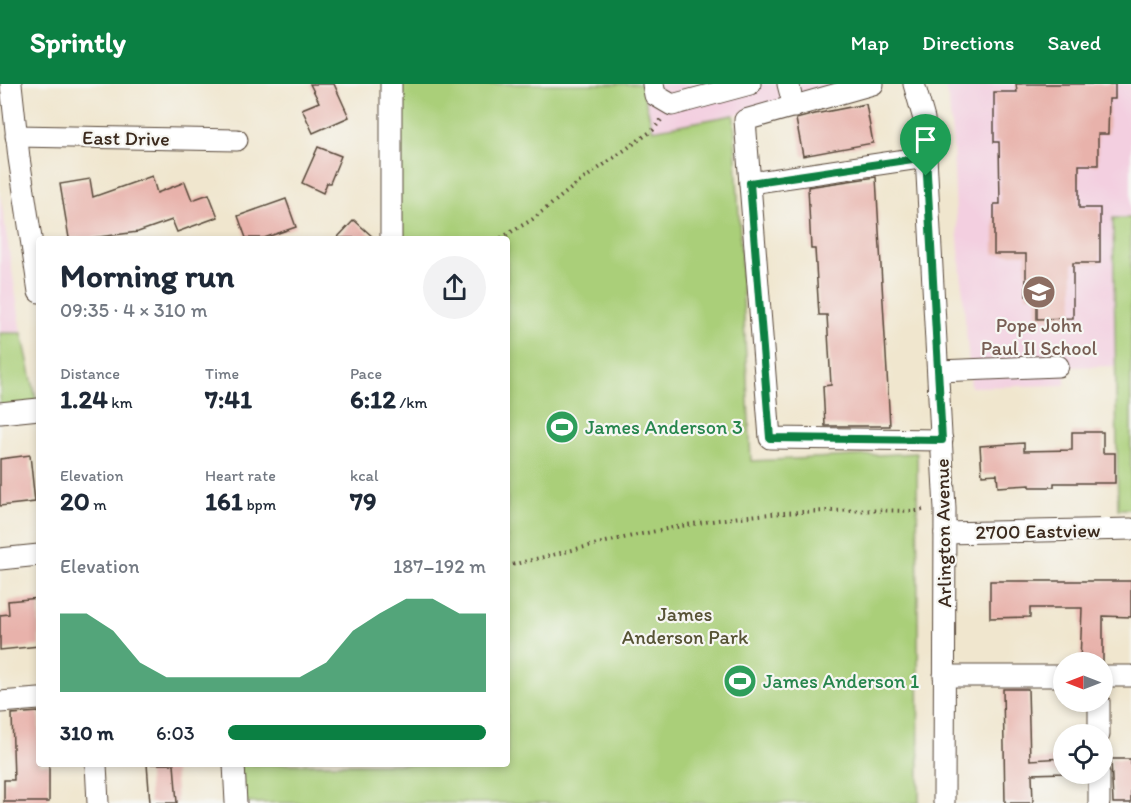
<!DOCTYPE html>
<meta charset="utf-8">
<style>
:root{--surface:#fff;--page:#f2f2f3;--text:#1f2937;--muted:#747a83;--accent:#0b8043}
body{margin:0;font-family:Itim,sans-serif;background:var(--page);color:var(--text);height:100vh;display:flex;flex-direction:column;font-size:22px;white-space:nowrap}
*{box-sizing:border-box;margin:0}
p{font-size:20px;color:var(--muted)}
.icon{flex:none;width:33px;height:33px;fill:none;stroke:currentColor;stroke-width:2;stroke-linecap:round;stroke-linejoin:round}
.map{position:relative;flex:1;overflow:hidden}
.sheet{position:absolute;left:36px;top:152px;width:474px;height:531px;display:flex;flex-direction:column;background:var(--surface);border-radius:6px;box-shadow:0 3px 9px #0003}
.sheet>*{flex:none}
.needle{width:39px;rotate:270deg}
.tools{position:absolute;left:1053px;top:568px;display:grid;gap:12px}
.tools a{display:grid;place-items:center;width:60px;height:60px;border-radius:50%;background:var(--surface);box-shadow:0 3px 9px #0003;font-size:30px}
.pin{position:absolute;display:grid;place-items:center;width:51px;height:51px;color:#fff;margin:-62px -26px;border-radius:50% 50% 50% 0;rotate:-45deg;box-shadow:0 0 6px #0007}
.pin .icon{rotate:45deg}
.round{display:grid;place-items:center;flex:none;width:63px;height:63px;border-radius:32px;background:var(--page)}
.head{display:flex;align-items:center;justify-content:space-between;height:102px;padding:0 24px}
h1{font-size:33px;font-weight:700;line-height:45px}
.stats{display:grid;grid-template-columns:repeat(3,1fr);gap:9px;height:102px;padding:6px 24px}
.stats div{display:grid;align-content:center}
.stats b{font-size:26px;font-weight:700}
.stats small{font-size:16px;font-weight:400}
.stats p{font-size:16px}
.chart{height:168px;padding:12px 24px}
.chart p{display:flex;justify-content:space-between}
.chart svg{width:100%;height:108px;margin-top:6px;fill:var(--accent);opacity:.7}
ul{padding:0 24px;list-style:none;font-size:20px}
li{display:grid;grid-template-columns:96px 72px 1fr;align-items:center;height:45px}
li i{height:15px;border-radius:8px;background:var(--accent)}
header{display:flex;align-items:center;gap:36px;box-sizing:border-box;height:84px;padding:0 30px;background:var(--accent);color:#fff}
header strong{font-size:28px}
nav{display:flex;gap:33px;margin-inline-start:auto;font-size:21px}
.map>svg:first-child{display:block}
.built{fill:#f3cfe0}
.green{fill:#aacf79;stroke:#727c4c;stroke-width:1.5}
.building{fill:#e8b2ab}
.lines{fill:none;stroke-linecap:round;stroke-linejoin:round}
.minor-casing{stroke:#564638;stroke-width:23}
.path{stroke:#564638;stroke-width:4;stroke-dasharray:1.5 4.5;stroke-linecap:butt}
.minor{stroke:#fff;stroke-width:21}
.route-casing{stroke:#fff;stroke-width:12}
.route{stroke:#0b8043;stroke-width:8}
.labels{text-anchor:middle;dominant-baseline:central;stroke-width:4.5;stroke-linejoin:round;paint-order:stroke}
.street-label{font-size:20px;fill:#3b2a1e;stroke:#f6f6f2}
.education-label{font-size:20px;fill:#785e54;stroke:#f6f6f2}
.leisure-label{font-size:20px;fill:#27864d;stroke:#f6f6f2;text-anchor:start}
.park-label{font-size:20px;fill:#575335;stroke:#f6f6f2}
</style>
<header>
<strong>Sprintly</strong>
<nav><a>Map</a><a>Directions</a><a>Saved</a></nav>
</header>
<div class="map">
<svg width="1131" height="719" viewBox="0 0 1131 719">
<rect width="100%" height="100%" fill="#f6f6f2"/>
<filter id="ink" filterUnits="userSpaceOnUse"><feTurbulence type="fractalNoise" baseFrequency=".0167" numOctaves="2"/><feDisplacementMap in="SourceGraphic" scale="12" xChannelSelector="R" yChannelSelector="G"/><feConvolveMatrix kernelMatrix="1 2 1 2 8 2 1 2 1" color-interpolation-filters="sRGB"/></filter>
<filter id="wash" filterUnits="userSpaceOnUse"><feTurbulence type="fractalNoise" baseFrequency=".008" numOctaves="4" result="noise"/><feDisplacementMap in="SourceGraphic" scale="24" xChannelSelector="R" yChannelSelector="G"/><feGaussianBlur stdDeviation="1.35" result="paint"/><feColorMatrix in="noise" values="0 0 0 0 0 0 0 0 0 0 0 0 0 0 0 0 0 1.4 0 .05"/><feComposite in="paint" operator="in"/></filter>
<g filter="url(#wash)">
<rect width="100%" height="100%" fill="#f0e6ce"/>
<!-- built -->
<g class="built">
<polygon points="641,0 842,0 734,31 653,46"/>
<polygon points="944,0 1131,0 1131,134 1113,135 1116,282 1065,283 1065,301 971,303 956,131 953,63 949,19"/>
<polygon points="0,110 22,249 0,249"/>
</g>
<!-- green -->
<g class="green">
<polygon points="396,0 641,0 653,46 734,31 751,377 917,369 919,719 240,719 238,680 507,680 507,154 398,154"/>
<polygon points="1113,134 1131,134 1131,425 1118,425"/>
<polygon points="0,249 22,249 37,319 0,323"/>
</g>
<g id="blocks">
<!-- building -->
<g class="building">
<polygon points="310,0 334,0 349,33 313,49 302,25 319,18"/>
<polygon points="1016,0 1115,0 1115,15 1109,15 1108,50 1098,50 1098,81 1079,81 1079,124 1100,124 1100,179 1073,179 1073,234 1037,235 1037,212 1026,212 1026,170 994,170 994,120 1000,120 999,58 994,58 994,8 1017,8"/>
<polygon points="866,20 873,59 803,72 796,35 815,30"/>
<polygon points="318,63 341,72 330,99 327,99 323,109 302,99"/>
<polygon points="152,92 157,109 185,98 192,116 209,110 218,133 177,148 172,136 138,148 91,154 69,154 60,100 90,95 93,113"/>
<polygon points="876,93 890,342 825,342 823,302 831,301 827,231 819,231 815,165 811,165 808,103"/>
<polygon points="286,115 296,143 264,154 246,154 238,132"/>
<polygon points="354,136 374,154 337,154"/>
<polygon points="1072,348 1103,348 1103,369 1115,369 1115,399 1054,399 1054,403 1030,403 1030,401 998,403 997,390 982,391 980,362 1024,359 1024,367 1072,366"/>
<polygon points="30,371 35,418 0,422 0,375"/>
<polygon points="990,497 1131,497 1131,533 1103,532 1103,579 1080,579 1082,524 1030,524 1030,533 990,534"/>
<polygon points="39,514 39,562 0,566 0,531 9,530 8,517"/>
<polygon points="1003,605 1028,605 1030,676 1064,674 1064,689 1032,690 1033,719 1005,719"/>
<polygon points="39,628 39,680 49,680 49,718 4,718 4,696 14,696 12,630"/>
<polygon points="1111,675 1131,675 1131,719 1113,719"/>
<polygon points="147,680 174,680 177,719 150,719"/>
</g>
</g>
</g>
<g filter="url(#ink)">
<use href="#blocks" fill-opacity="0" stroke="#564638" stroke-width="1.5"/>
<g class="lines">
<!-- minor casing -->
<g class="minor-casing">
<g id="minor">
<polyline points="11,0 19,74 39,208"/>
<polyline points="653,0 655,11 672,21 750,0"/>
<polyline points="788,0 794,23"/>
<polyline points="873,0 745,36 770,354 942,356"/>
<polyline points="914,0 924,35 945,425 944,719"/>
<polyline points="16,52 237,56"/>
<polyline points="750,99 926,73"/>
<polyline points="391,154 391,0"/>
<polyline points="939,287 1058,282"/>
<polyline points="0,329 39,325"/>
<polyline points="945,449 1131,445"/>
<polyline points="0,475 39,471"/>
<polyline points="944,592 1064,592"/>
<polyline points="1102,592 1131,592"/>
<polyline points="0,618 39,615"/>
<polyline points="1099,651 1099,618"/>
<polyline points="96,680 98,719"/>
<polyline points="234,680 236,719"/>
<polyline points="1099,719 1099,690"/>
</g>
</g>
<!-- path -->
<g class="path">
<polyline points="501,154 533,135 578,99 653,46 661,36"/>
<path d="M507 482C594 461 682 437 771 430 819 426 869 426 917 427L926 425"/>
</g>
<!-- minor -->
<use href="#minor" class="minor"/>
</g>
</g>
<g class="lines" filter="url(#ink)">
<!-- route casing -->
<g class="route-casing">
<polygon id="route" points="926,73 942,356 770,354 750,99"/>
</g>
<!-- route -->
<use href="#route" class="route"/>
</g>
<!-- icons -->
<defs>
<g id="school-disc" transform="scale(1.725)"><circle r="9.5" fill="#8d6e63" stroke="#f6f6f2"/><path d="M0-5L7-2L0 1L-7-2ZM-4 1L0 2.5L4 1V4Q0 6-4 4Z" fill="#fff"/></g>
<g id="stadium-disc" transform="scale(1.725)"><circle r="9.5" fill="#2e9e5b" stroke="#f6f6f2"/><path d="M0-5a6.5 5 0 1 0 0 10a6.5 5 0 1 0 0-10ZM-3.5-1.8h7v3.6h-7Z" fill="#fff"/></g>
</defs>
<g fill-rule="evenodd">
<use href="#school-disc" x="1039" y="208"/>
<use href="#stadium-disc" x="562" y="343"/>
<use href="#stadium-disc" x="740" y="597"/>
</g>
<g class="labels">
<!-- street labels -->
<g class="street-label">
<text transform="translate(126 54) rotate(1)">East Drive</text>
<text transform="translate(1038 447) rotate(-1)">2700 Eastview</text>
<text transform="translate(943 449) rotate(-91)">Arlington Avenue</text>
</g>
<!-- education labels -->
<g class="education-label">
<text x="1039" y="241">Pope John<tspan x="1039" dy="23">Paul II School</tspan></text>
</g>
<!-- leisure labels -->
<g class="leisure-label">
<text x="585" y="343">James Anderson 3</text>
<text x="763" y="597">James Anderson 1</text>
</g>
<!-- park labels -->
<g class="park-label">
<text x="685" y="530">James<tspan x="685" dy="23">Anderson Park</tspan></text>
</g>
</g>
</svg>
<div class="tools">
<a><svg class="needle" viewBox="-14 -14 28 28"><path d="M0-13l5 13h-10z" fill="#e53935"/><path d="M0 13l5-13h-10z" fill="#747a83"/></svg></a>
<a><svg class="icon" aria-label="locate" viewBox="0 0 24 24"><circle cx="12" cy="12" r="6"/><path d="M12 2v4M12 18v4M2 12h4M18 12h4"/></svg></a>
</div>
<div class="pin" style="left:926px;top:92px;background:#1e9e55"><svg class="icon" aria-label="arrive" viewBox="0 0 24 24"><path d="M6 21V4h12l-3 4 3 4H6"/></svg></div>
<section class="sheet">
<div class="head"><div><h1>Morning run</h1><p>09:35 · 4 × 310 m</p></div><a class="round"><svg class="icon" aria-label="share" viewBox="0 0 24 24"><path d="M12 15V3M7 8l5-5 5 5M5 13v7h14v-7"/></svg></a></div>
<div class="stats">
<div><p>Distance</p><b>1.24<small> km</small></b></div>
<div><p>Time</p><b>7:41</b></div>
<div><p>Pace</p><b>6:12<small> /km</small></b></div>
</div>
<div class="stats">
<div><p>Elevation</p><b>20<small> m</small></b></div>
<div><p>Heart rate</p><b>161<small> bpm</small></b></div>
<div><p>kcal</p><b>79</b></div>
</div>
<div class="chart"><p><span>Elevation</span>187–192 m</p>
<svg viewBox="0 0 160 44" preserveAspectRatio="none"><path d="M0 44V12L10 12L20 19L30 32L40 38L50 38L60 38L70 38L80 38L90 38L100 32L110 19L120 12L130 6L140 6L150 12L160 12V44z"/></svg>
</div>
<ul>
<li><b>310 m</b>6:03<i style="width:100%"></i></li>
</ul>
</section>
</div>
